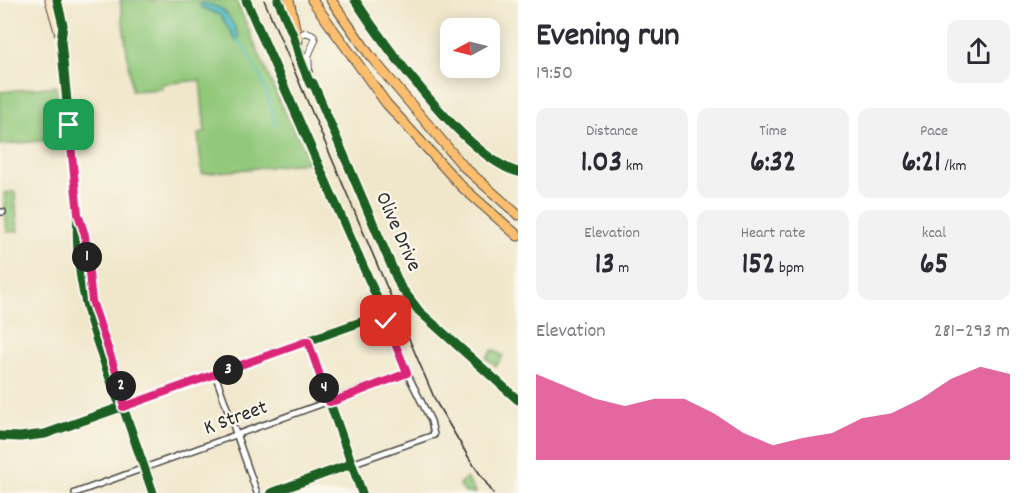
<!DOCTYPE html>
<meta charset="utf-8">
<style>
:root{--surface:#fff;--page:#f2f2f3;--text:#2b2b33;--muted:#7c7c81;--accent:#db2777}
body{margin:0;font-family:Dekko,sans-serif;background:var(--page);color:var(--text);height:100vh;display:flex;flex-direction:column;font-size:22px;white-space:nowrap}
*{box-sizing:border-box;margin:0}
p{font-size:20px;color:var(--muted)}
.icon{flex:none;width:33px;height:33px;fill:none;stroke:currentColor;stroke-width:2;stroke-linecap:round;stroke-linejoin:round}
.map{position:relative;flex:1;overflow:hidden}
.details{display:flex;flex-direction:column;background:var(--surface);width:510px}
.details>*{flex:none}
.needle{width:39px;rotate:263deg}
.controls{position:absolute;left:440px;top:18px;display:grid;gap:12px}
.controls a{display:grid;place-items:center;width:60px;height:60px;border-radius:12px;background:var(--surface);box-shadow:0 3px 15px #0003;font-size:30px}
.pin{position:absolute;display:grid;place-items:center;width:51px;height:51px;color:#fff;margin:-26px;border-radius:12px;box-shadow:0 3px 9px #0006}
.km{position:absolute;width:30px;height:30px;margin:-15px;border-radius:50%;background:#222;color:#fff;font-size:16px;line-height:30px;text-align:center}
.round{display:grid;place-items:center;flex:none;width:63px;height:63px;border-radius:12px;background:var(--page)}
.overview{display:flex;align-items:center;justify-content:space-between;height:102px;padding:0 18px}
h1{font-size:33px;font-weight:700;line-height:45px}
.stats{display:grid;grid-template-columns:repeat(3,1fr);gap:9px;height:102px;padding:6px 18px}
.stats div{display:grid;align-content:center;border-radius:12px;background:var(--page);text-align:center}
.stats b{font-size:30px;font-weight:700}
.stats small{font-size:16px;font-weight:400}
.stats p{font-size:16px}
.chart{height:168px;padding:12px 18px}
.chart p{display:flex;justify-content:space-between}
.chart svg{width:100%;height:108px;margin-top:6px;fill:var(--accent);opacity:.7}
main{display:flex;flex:1;min-height:0}
.map>svg:first-child{display:block}
.green{fill:#91c87a;stroke:#5e7a52;stroke-width:1.5}
.water{fill:#50bfc5;stroke:#3e7578;stroke-width:1.5}
.lines{fill:none;stroke-linecap:round;stroke-linejoin:round}
.stream{stroke:#50bfc5;stroke-width:1.5}
.minor-casing{stroke:#494743;stroke-width:8}
.tertiary-casing{stroke:#494743;stroke-width:8}
.secondary-casing{stroke:#494743;stroke-width:9}
.motorway-casing{stroke:#494743;stroke-width:11}
.minor{stroke:#fff;stroke-width:5}
.tertiary{stroke:#fff;stroke-width:6}
.secondary{stroke:#fde5c5;stroke-width:7}
.motorway{stroke:#fbbd6e;stroke-width:9}
.rail{stroke:#2b2b2b;stroke-width:1.5}
.cycleway-casing{stroke:#fbf7ec;stroke-width:13}
.cycleway{stroke:#1b5e20;stroke-width:9}
.route-casing{stroke:#fff;stroke-width:12}
.route{stroke:#db2777;stroke-width:8}
.labels{text-anchor:middle;dominant-baseline:central;stroke-width:4.5;stroke-linejoin:round;paint-order:stroke}
.street-label{font-size:21px;fill:#2b2b2b;stroke:#fbf7ec}
</style>
<main>
<div class="map">
<svg width="518" height="493" viewBox="0 0 518 493">
<rect width="100%" height="100%" fill="#fbf7ec"/>
<filter id="ink" filterUnits="userSpaceOnUse"><feTurbulence type="fractalNoise" baseFrequency=".0167" numOctaves="2"/><feDisplacementMap in="SourceGraphic" scale="12" xChannelSelector="R" yChannelSelector="G"/><feConvolveMatrix kernelMatrix="1 2 1 2 8 2 1 2 1" color-interpolation-filters="sRGB"/></filter>
<filter id="wash" filterUnits="userSpaceOnUse"><feTurbulence type="fractalNoise" baseFrequency=".008" numOctaves="4" result="noise"/><feDisplacementMap in="SourceGraphic" scale="24" xChannelSelector="R" yChannelSelector="G"/><feGaussianBlur stdDeviation="1.35" result="paint"/><feColorMatrix in="noise" values="0 0 0 0 0 0 0 0 0 0 0 0 0 0 0 0 0 1.4 0 .05"/><feComposite in="paint" operator="in"/></filter>
<g filter="url(#wash)">
<rect width="100%" height="100%" fill="#f0e7cb"/>
<!-- green -->
<g class="green">
<polygon points="120,0 236,0 280,103 311,162 202,174 198,134 205,133 200,80 161,84 162,89 132,91"/>
<polygon points="56,86 62,139 0,145 0,92"/>
<polygon points="15,192 18,231 7,232 4,193"/>
<polygon points="493,350 503,356 496,366 486,358"/>
<polygon points="466,478 476,493 465,493 459,484"/>
</g>
<!-- water -->
<path class="water" d="M200 3C226 5 229 16 239 36L238 39 236 40 220 15 201 7Z"/>
<g class="lines">
<!-- stream -->
<polyline class="stream" points="238,39 255,65 266,90 276,125"/>
</g>
</g>
<g filter="url(#ink)">
<g class="lines">
<!-- minor casing -->
<g class="minor-casing">
<g id="minor">
<polyline points="0,212 3,212"/>
<polyline points="215,374 257,493"/>
<polyline points="351,464 434,435 431,421 407,373 386,321"/>
<polyline points="75,493 407,373"/>
</g>
</g>
<!-- tertiary casing -->
<g class="tertiary-casing">
<g id="tertiary">
<path d="M355 0C384 45 468 159 518 172"/>
<polyline points="309,71 308,56 315,40 313,35 306,32 299,36 299,47 305,66 400,286 419,311 518,400"/>
<polyline points="308,341 362,493"/>
<polyline points="0,436 20,437 45,434 375,317 381,313 381,307 246,0"/>
<polyline points="271,493 351,464"/>
</g>
</g>
<!-- secondary casing -->
<g class="secondary-casing">
<g id="secondary">
<polyline points="49,0 60,38"/>
<path d="M57 0 63 25 61 41 78 214C73 282 95 338 118 400L123 407 153 493"/>
<polyline points="80,219 85,235 92,301 124,396 123,407"/>
</g>
</g>
<!-- motorway casing -->
<g class="motorway-casing">
<g id="motorway">
<polyline points="289,0 298,41"/>
<polyline points="312,0 386,103 461,186 518,236"/>
<polyline points="331,0 371,57 464,167 518,215"/>
</g>
</g>
<!-- minor -->
<use href="#minor" class="minor"/>
<!-- tertiary -->
<use href="#tertiary" class="tertiary"/>
<!-- secondary -->
<use href="#secondary" class="secondary"/>
<!-- motorway -->
<use href="#motorway" class="motorway"/>
<!-- rail -->
<polyline class="rail" points="264,0 436,402 469,458 493,493"/>
<!-- cycleway casing -->
<g class="cycleway-casing">
<g id="cycleway">
<path d="M57 0 63 25 61 41 78 214C73 282 95 338 118 400L123 407 153 493"/>
<polyline points="278,0 293,35 300,59 310,84 313,83 400,286 419,311 518,400"/>
<path d="M355 0C384 45 468 159 518 172"/>
<polyline points="308,341 362,493"/>
<polyline points="0,436 20,437 45,434 375,317 381,313 381,307 246,0"/>
<polyline points="271,493 351,464"/>
</g>
</g>
<!-- cycleway -->
<use href="#cycleway" class="cycleway"/>
</g>
</g>
<g class="lines" filter="url(#ink)">
<!-- route casing -->
<g class="route-casing">
<polyline id="route" points="69,125 78,214 85,235 92,301 124,396 123,407 308,341 329,402 337,400 407,373 386,321"/>
</g>
<!-- route -->
<use href="#route" class="route"/>
</g>
<g class="labels">
<!-- street labels -->
<g class="street-label">
<text transform="translate(397 232) rotate(66)">Olive Drive</text>
<text transform="translate(236 419) rotate(-20)">K Street</text>
</g>
</g>
</svg>
<div class="controls">
<a><svg class="needle" viewBox="-14 -14 28 28"><path d="M0-13l5 13h-10z" fill="#e53935"/><path d="M0 13l5-13h-10z" fill="#7c7c81"/></svg></a>
</div>
<div class="pin" style="left:69px;top:125px;background:#1e9e55"><svg class="icon" aria-label="arrive" viewBox="0 0 24 24"><path d="M6 21V4h12l-3 4 3 4H6"/></svg></div>
<div class="pin" style="left:386px;top:321px;background:#d93025"><svg class="icon" aria-label="check" viewBox="0 0 24 24"><path d="M5 12l5 5 9-10"/></svg></div>
<b class="km" style="left:87px;top:257px">1</b>
<b class="km" style="left:121px;top:386px">2</b>
<b class="km" style="left:228px;top:370px">3</b>
<b class="km" style="left:324px;top:388px">4</b>
</div>
<section class="details">
<div class="overview"><div><h1>Evening run</h1><p>19:50</p></div><a class="round"><svg class="icon" aria-label="share" viewBox="0 0 24 24"><path d="M12 15V3M7 8l5-5 5 5M5 13v7h14v-7"/></svg></a></div>
<div class="stats">
<div><p>Distance</p><b>1.03<small> km</small></b></div>
<div><p>Time</p><b>6:32</b></div>
<div><p>Pace</p><b>6:21<small> /km</small></b></div>
</div>
<div class="stats">
<div><p>Elevation</p><b>13<small> m</small></b></div>
<div><p>Heart rate</p><b>152<small> bpm</small></b></div>
<div><p>kcal</p><b>65</b></div>
</div>
<div class="chart"><p><span>Elevation</span>281–293 m</p>
<svg viewBox="0 0 160 44" preserveAspectRatio="none"><path d="M0 44V9L10 14L20 19L30 22L40 19L50 19L60 25L70 33L80 38L90 35L100 33L110 27L120 25L130 19L140 11L150 6L160 9V44z"/></svg>
</div>
</section>
</main>
